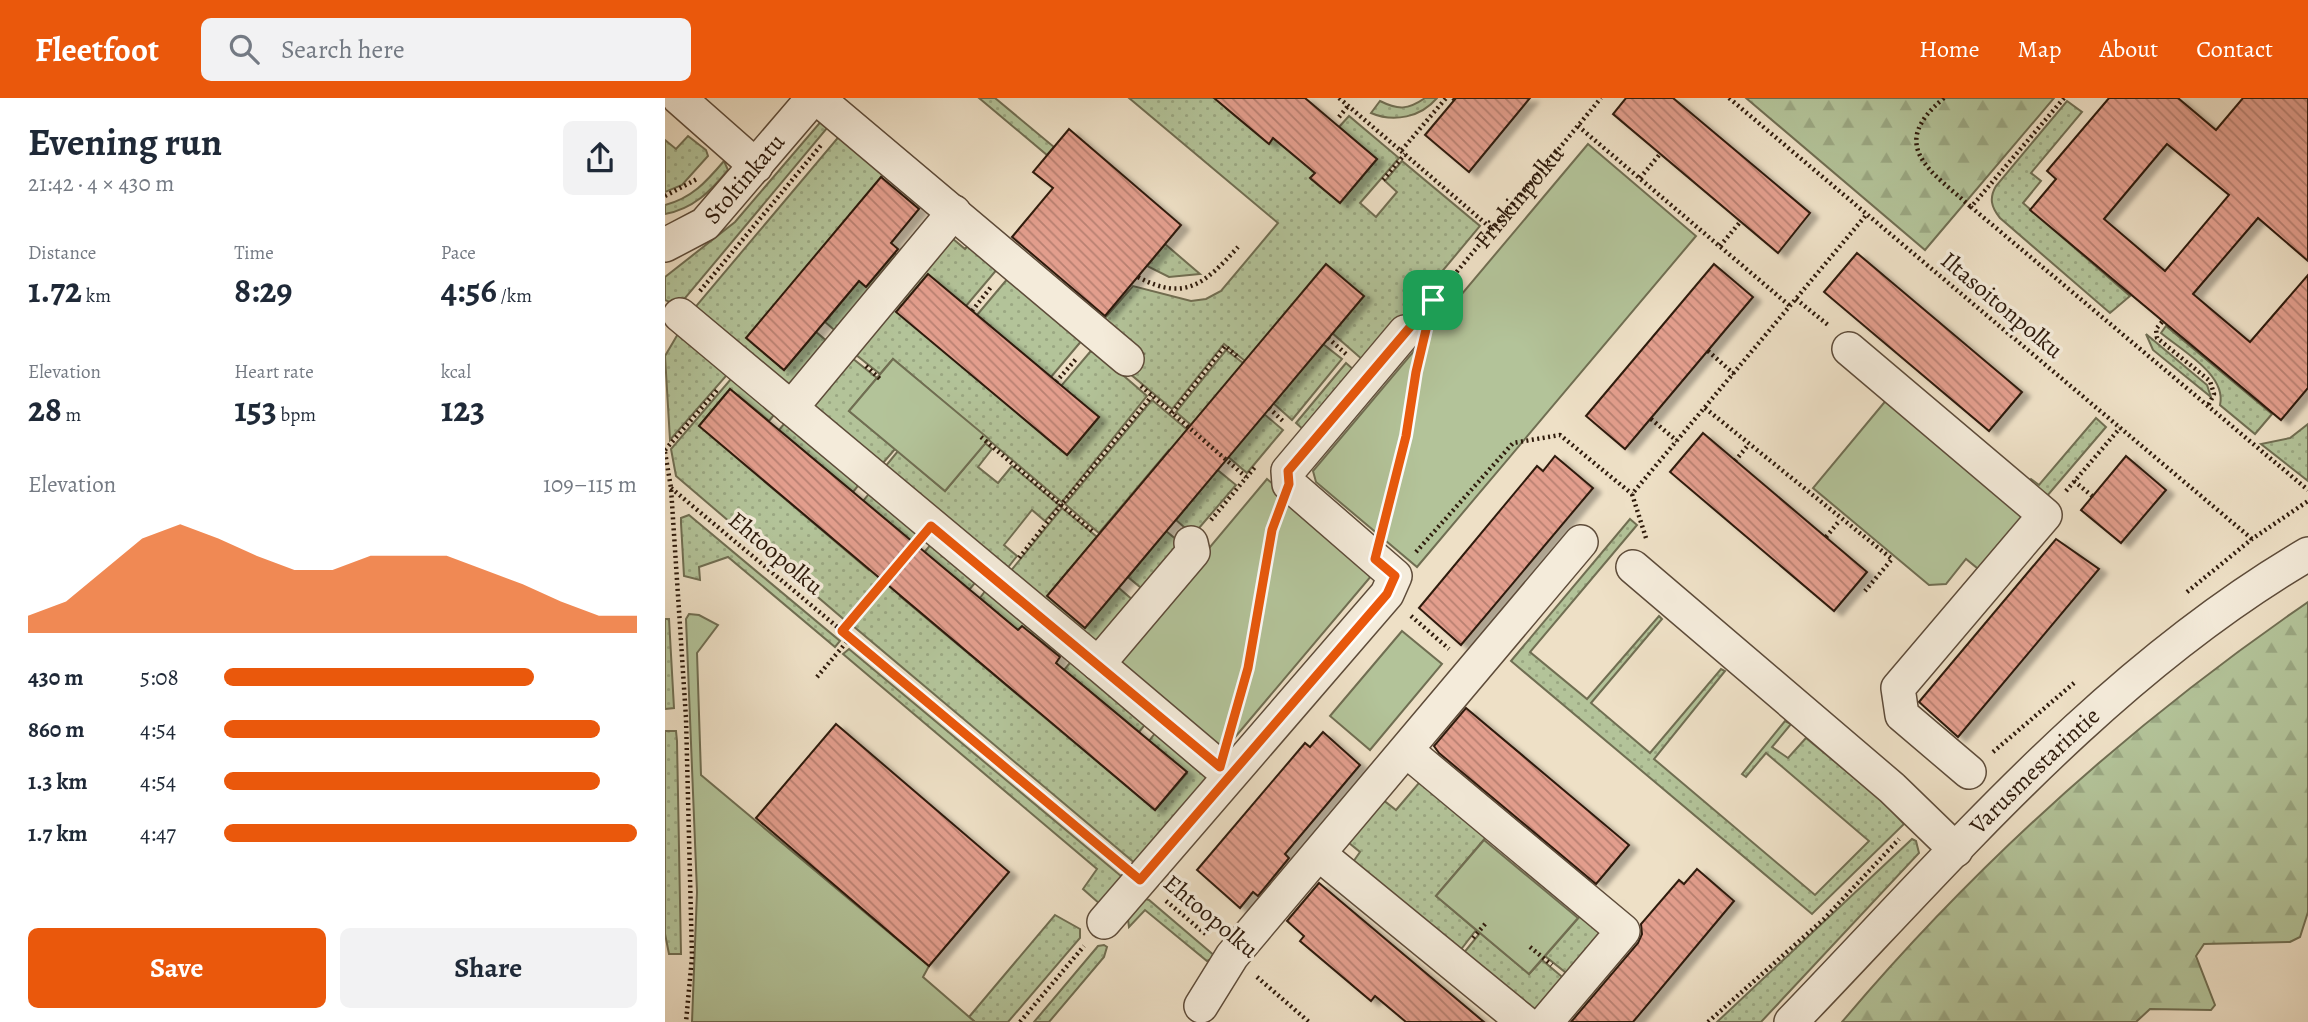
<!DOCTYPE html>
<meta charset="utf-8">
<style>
:root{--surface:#fff;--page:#f2f2f3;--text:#1f2937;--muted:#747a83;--accent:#ea580c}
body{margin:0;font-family:Alegreya,serif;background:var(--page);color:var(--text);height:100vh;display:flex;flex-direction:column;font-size:26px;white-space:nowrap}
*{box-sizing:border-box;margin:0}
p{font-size:23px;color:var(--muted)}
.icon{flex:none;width:38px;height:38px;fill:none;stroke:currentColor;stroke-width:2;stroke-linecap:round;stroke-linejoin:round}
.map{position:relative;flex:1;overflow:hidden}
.details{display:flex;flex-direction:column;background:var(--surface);width:665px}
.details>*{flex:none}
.pin{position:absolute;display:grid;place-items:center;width:60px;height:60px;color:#fff;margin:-30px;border-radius:14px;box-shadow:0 4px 10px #0006}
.round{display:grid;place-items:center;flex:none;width:74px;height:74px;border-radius:10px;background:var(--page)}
.headline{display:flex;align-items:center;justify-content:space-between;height:119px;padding:0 28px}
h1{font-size:38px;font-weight:700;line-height:52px}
.metrics{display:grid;grid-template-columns:repeat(3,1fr);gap:10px;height:119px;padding:7px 28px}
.metrics div{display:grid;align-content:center}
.metrics b{font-size:35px;font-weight:700}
.metrics small{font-size:19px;font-weight:400}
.metrics p{font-size:19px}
.chart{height:196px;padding:14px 28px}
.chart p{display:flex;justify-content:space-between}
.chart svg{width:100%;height:126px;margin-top:7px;fill:var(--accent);opacity:.7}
.button{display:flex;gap:14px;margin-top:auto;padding:14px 28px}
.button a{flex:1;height:80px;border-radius:10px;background:var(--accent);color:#fff;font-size:28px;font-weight:700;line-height:80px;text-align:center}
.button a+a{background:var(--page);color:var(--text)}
ul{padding:0 28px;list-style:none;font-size:23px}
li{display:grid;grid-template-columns:112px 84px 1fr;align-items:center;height:52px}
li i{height:18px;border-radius:9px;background:var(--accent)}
header{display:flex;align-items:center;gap:42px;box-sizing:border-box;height:98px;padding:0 35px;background:var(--accent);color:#fff}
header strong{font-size:33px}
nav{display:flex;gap:38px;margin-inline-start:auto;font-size:24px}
.search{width:490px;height:63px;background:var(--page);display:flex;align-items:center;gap:18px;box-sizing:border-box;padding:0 24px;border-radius:10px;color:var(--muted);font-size:26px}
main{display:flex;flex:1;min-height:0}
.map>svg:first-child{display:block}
.grass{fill:url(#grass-dots);stroke:#706e52;stroke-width:2}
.forest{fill:url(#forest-firs);stroke:#706e52;stroke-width:2}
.park{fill:#b3c399;stroke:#706e52;stroke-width:2}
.building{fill:url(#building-back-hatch);stroke:#2e1a0b;stroke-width:2;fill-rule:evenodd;filter:url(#shadow)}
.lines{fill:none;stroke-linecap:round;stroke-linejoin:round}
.minor-casing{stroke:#5e4c3a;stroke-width:36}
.path{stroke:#2e1a0b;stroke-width:4.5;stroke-dasharray:2 3.5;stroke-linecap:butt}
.minor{stroke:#f4ebda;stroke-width:33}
.route-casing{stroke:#fff;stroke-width:14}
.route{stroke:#ea580c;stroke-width:9}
.labels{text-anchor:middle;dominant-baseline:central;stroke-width:7;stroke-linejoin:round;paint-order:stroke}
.street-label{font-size:24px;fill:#2e1a0b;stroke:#f4ebda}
</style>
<header>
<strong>Fleetfoot</strong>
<div class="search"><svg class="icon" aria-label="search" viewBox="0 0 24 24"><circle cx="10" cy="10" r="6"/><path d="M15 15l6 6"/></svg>Search here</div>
<nav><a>Home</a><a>Map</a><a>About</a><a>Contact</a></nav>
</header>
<main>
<section class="details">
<div class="headline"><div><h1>Evening run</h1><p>21:42 · 4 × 430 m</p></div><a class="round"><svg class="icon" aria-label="share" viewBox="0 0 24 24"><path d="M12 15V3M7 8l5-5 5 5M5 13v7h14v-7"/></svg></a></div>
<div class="metrics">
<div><p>Distance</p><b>1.72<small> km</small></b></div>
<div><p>Time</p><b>8:29</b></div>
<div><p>Pace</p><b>4:56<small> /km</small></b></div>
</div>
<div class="metrics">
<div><p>Elevation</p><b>28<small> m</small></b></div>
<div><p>Heart rate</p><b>153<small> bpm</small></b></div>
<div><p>kcal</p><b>123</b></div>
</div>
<div class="chart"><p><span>Elevation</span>109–115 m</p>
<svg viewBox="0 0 160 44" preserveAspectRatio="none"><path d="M0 44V38L10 33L20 22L30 11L40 6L50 11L60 17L70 22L80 22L90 17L100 17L110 17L120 22L130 27L140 33L150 38L160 38V44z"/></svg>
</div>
<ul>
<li><b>430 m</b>5:08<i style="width:75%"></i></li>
<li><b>860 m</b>4:54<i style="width:91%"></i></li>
<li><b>1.3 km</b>4:54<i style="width:91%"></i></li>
<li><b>1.7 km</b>4:47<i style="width:100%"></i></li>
</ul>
<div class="button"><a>Save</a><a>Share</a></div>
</section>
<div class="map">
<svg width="1643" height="924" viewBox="0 0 1643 924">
<defs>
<pattern id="grass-dots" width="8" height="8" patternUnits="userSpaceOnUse" patternTransform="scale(1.75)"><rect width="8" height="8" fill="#b3c399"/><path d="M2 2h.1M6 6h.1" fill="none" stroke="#9aa782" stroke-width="1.8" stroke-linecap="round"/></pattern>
<pattern id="forest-firs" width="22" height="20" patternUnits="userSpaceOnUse" patternTransform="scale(1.75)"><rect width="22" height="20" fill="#b3c399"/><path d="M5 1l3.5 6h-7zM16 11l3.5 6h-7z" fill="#9aa782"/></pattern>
<pattern id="building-back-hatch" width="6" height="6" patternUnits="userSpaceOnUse" patternTransform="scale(1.75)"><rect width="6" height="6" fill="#e39e8d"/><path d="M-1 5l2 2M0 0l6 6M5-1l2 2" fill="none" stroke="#b88071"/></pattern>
<filter id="shadow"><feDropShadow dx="8" dy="4.5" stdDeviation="2" flood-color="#0004"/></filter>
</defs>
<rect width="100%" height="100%" fill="#eee0c6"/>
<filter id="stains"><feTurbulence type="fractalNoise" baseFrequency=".00286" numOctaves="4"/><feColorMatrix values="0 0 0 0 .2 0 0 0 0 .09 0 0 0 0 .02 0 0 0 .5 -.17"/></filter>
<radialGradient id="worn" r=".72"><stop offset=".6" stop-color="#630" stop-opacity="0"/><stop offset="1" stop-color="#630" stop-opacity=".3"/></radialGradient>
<!-- grass -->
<g class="grass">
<polygon points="314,0 330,0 389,49 382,57"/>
<polygon points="464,0 561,0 561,10 603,45 608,40 650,75 646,81 674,104 712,61 674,29 684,18 734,60 695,105 711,119 732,94 720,83 737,63 815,128 703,262 699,263 667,235 580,263 559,246 507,311 464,275 479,256 439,221 468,188 526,203 541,201 556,193 613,125"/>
<path d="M760 0H772C756 19 729 25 706 15L715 3C733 12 743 12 760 0Z"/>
<path d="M1402 3 1417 14 1366 75 1376 83 1358 105 1465 198 1445 215 1335 120C1326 109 1324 100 1331 88Z"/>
<polygon points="158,21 168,23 16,205 11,207 0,202 0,179 70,124"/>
<polygon points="176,36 225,69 82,240 119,272 151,234 163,244 127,293 27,213"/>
<polygon points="23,38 41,52 43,58 17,87 0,94 0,42 11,51"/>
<path d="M59 63 63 72C46 93 28 111 0 116V107C27 100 41 84 59 63Z"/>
<polygon points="281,135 300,151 309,141 334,169 301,208 232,214 402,357 434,319 396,288 425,254 430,253 482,298 397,404 228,261 215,276 185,252"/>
<polygon points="500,146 535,176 504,179 482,168"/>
<polygon points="222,149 235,160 174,236 160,224"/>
<polygon points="344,179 418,241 386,279 312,217"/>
<path d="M1501 228 1607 316 1590 336 1555 307C1562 277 1516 252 1496 235Z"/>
<polygon points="17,229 68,270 5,342 0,258"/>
<polygon points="1481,236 1542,287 1546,299 1488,252"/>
<polygon points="658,246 677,261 627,322 608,305"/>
<polygon points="561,252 578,265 599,316 618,332 582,375 511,314"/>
<polygon points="182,256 212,280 184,313 230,351 212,372 142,307"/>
<polygon points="681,265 689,272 640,333 631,325"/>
<polygon points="72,274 113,312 104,323 65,291 34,328 204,472 236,435 198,403 207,392 260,431 182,524 11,378 6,351"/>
<polygon points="487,302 556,360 549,369 571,387 528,437 511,422 542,384 504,352 434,435 400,406"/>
<polygon points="1431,320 1441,329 1382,398 1360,388 1366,381 1374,387"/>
<polygon points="123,321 197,383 188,394 114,332"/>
<polygon points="1643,326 1643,383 1596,346 1625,340"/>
<polygon points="320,345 327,351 313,369 333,385 347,368 394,407 380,423 367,412 339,447 352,458 337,477 215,375 233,353 280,393"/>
<polygon points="397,410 432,439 384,496 454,490 470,504 436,552 340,480"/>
<polygon points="24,417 175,543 170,549 63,459 34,469 35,482 19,478 16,425 16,420"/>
<polygon points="965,421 972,427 865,554 922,601 994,518 997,521 926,605 985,655 1056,571 1060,573 989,661 1150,797 1204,743 1101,655 1081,679 1077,676 1120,623 1126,626 1107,649 1123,660 1141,640 1218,703 1239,726 1147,816 846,563"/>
<polygon points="501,433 518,447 481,494 463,479"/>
<polygon points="271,440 314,480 304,492 266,460 235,498 490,712 522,675 484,643 494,630 548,680 471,766 187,527 250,450 258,456"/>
<polygon points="323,489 400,550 389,563 315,500"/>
<polygon points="0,521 4,521 9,610 0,611"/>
<polygon points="184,551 456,778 457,786 436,807 418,791 432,771 178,556"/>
<polygon points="409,560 483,623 474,634 399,572"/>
<polygon points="0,633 11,633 12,643 16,856 4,856 0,836"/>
<polygon points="759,679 828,731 771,798 811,832 794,854 688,764 695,754 678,740 713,698 731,712"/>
<polygon points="1247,741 1251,743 1254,755 1096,924 1052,924"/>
<polygon points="478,800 484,802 551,859 542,863 480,812 464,829 462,814"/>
<polygon points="922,810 946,829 905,878 880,858"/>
<polygon points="390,817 415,831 415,840 343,924 310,924 304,919"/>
<polygon points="815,835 864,876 877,862 902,883 872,916 797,857"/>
<polygon points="439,847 442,849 439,859 384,924 369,924 433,848"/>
</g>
<!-- forest -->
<g class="forest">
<polygon points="1081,0 1389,0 1260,152"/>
<path d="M1643 504V814L1635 839 1625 844 1539 846 1531 858 1550 907 1546 912 1485 911 1471 924H1177C1313 763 1470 623 1643 504Z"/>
</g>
<!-- park -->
<g class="park">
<polygon points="923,46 1031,138 752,469 651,384 648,373"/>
<polygon points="228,261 324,341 280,393 184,313"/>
<polygon points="1223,300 1364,416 1317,474 1301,461 1281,486 1264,487 1148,390"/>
<polygon points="602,381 703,466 707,477 555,657 447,566"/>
<polygon points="24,516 34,517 53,527 32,555 36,677 264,868 258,879 310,924 27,924 32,794 21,521"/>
<polygon points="737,533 777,566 705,652 665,618"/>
<polygon points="819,742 913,820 864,876 771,798"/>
</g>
<!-- building -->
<g class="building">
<polygon points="549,0 640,0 712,61 675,105 645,80 650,75 608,40 604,46"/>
<polygon points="791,0 865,0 804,74 760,37"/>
<polygon points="961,0 1008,0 1145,115 1113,155 948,16"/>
<path d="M1444 0H1513L1551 32 1578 0H1643V163L1593 120 1528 196 1585 244 1643 177V290L1616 322 1365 112 1391 81 1382 73ZM1502 46 1564 97 1500 173 1439 121Z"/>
<polygon points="404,31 516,127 440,218 347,139 388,90 368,74"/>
<polygon points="216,79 254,111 226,145 233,151 201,189 194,183 119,272 81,240"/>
<polygon points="1192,155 1357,294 1324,333 1159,194"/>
<polygon points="661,166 699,198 420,530 382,498"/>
<polygon points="1049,166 1088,199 960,351 921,318"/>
<polygon points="263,176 434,319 402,357 231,214"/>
<polygon points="65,291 353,532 357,528 395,559 391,565 522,674 490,712 34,328"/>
<polygon points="1038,335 1202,474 1169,513 1005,374"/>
<polygon points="890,358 928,390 796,547 754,510 872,368 878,373"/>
<polygon points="1461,358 1501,392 1456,445 1416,412"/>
<polygon points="1391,441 1434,471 1293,639 1254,604"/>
<polygon points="801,610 964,747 931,786 774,655 769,648"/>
<polygon points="171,626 344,774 264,868 91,720"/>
<polygon points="658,634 695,667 620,756 624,760 593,798 588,794 575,810 532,772 640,645 645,649"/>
<polygon points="1032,771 1069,803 968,924 906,924 973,845 977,836 976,826 1014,782 1019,786"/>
<polygon points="654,785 705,828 819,924 741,924 710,898 706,903 635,843 639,838 622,823"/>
</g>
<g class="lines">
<!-- minor casing -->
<g class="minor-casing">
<g id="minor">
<polyline points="14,0 91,68"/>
<polyline points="152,0 462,261"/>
<path id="s2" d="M0 147 40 126 148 0"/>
<polyline points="15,217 433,566"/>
<polyline points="1184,251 1380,417 1233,590 1237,617 1304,674"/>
<polyline points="126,310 289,114"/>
<polyline points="526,445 528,454 433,566 564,677"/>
<polyline points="968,469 1227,690 1291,752"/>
<polyline points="742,653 958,833 881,924"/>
<polyline points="654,756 859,924"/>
<polyline points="439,824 722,496 730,478 624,386 623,373 740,234"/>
<polyline points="536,908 567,858 916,444"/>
<path id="s3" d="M1126 924C1287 757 1441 574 1643 456"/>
</g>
</g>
<!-- path -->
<g class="path">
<polyline points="674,0 736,53 781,0"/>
<polyline points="788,0 790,2"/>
<polyline points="1064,0 1587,441"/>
<path d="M1279 0C1221 48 1266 73 1306 109"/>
<polyline points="1399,0 1306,109 1643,392"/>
<polyline points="674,19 683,8"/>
<polyline points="913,28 1125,208"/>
<polyline points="736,53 827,131"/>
<polyline points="975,80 995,56"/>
<polyline points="718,82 740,56"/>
<polyline points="0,98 32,81"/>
<polyline points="1055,148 1076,123"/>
<path d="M473 179C521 205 541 184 573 149"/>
<polyline points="35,193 157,46"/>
<polyline points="1131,201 1163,227"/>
<path id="s1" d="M760 212 936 0"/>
<polyline points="307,213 326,189"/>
<polyline points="1497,224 1491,231 1492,240 1545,283 1549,296 1543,308"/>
<polyline points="663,240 681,256"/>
<polyline points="1043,253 1069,276"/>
<polyline points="201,268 215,281"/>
<polyline points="391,284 411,261"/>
<polyline points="476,288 581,379"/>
<polyline points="604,310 620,325"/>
<polyline points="1040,310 1227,461 1200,493"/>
<polyline points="507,315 560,248 573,259"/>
<polyline points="986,321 1012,343"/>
<polyline points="316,339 396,407 354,460"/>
<polyline points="0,352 53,291"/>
<polyline points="0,354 6,390 21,620 27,859 21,924"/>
<polyline points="1070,363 1084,346"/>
<polyline points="1409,383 1427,398"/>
<polyline points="6,390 451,762"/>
<polyline points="1401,393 1455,330"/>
<polyline points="546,422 590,369"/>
<polyline points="718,426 741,338 751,274"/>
<polyline points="427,433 396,407 487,298"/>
<polyline points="1161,439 1175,422"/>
<polyline points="981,440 967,396 1202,116"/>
<polyline points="751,454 848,345 895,337 967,396"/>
<polyline points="1522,494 1587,441 1643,403"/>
<polyline points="746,518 784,551"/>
<polyline points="177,533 245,453"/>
<polyline points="152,579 185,540"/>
<polyline points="569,621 583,570 607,432 613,418"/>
<polyline points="1328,654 1409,585"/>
<polyline points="501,803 543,838"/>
<polyline points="808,840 821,825"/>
<polyline points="865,849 887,867"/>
<polyline points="592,879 644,924"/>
<polyline points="355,924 419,848"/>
<polyline points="1043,924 1159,821 1234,741"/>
</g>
<!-- minor -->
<use href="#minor" class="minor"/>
</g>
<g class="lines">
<!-- route casing -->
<g class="route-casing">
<polygon id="route" points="768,202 751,274 741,338 710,461 730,478 722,496 475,782 177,533 266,428 555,669 583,570 607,432 624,386 623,373"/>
</g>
<!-- route -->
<use href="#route" class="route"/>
</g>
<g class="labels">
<!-- street labels -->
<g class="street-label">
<text stroke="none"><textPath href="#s2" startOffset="105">Stoltinkatu</textPath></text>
<text stroke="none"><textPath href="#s1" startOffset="147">Friskinpolku</textPath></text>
<text transform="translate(1337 207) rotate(40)">Iltasoitonpolku</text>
<text transform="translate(111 455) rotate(40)">Ehtoopolku</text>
<text stroke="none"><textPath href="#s3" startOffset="350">Varusmestarintie</textPath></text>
<text transform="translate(546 818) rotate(40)">Ehtoopolku</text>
</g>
</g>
<rect width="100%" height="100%" filter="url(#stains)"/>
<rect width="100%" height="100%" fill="url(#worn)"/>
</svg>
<div class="pin" style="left:768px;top:202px;background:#1e9e55"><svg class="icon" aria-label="arrive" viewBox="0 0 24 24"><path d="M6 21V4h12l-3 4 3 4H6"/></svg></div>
</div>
</main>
